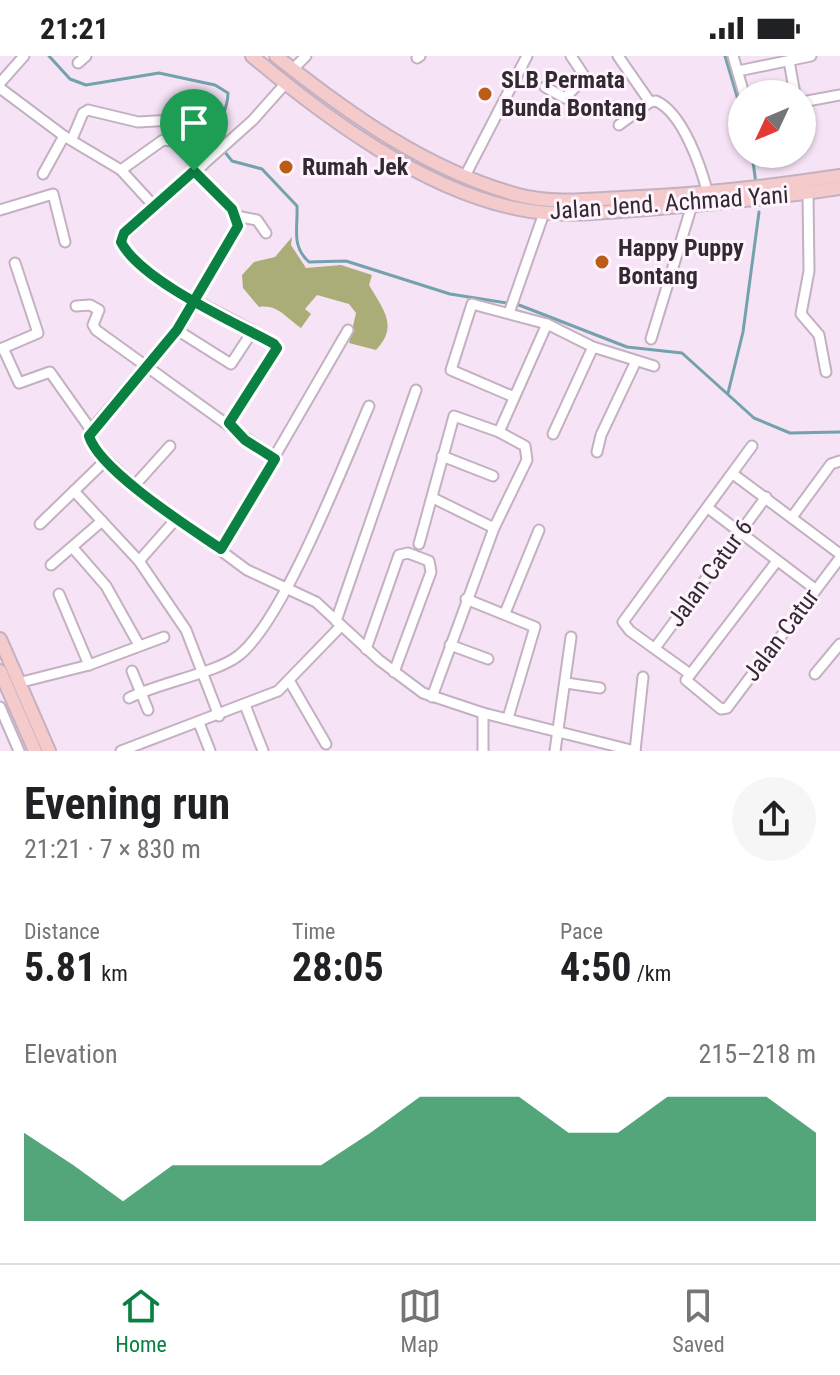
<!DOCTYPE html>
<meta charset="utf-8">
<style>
:root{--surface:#fff;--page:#f6f6f6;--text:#202124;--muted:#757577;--line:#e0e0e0;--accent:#0b8043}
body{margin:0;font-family:"Roboto Condensed",sans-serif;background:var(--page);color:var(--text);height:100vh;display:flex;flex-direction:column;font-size:30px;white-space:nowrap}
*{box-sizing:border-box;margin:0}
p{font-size:26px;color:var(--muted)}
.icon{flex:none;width:44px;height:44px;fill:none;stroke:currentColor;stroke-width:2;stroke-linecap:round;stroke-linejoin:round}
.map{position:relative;height:695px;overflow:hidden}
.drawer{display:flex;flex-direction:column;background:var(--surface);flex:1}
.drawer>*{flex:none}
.needle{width:52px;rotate:226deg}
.fabs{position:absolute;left:728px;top:24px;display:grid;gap:16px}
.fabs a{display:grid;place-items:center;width:88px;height:88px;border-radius:50%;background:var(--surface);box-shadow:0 2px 6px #0004;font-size:40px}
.pin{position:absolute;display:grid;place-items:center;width:68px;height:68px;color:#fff;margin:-82px -34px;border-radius:50% 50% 50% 0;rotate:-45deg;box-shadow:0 0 8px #0007}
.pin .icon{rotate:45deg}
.round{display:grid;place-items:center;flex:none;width:84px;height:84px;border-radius:42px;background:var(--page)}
.headline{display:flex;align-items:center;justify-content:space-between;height:136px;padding:0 24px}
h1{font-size:44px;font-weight:700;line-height:60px}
.stats{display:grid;grid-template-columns:repeat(3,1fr);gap:12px;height:136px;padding:8px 24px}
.stats div{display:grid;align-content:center}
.stats b{font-size:40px;font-weight:700}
.stats small{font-size:22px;font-weight:400}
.stats p{font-size:22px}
.chart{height:224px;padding:16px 24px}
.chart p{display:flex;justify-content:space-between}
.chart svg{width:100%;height:144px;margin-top:8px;fill:var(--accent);opacity:.7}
.status{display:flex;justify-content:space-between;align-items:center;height:56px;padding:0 40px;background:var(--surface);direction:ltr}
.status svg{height:22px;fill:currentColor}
.tab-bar{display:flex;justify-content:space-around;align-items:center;height:112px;border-top:2px solid var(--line);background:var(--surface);font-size:22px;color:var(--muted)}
.tab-bar a{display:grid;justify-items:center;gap:4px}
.tab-bar .on{color:var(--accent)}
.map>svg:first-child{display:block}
.forest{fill:#abad78}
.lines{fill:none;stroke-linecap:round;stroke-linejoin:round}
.stream{stroke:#73a2ac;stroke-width:3}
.street-casing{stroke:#c3b1c2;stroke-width:13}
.secondary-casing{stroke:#c3b1c2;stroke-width:16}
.street{stroke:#fff;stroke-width:9}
.secondary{stroke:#f4cbca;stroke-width:12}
.route-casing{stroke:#fff;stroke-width:16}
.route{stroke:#0b8043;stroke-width:10}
.poi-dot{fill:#bc5c19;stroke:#fff3fe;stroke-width:3}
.labels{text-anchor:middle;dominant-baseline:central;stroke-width:6;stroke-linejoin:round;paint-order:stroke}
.poi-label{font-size:24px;font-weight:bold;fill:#312a31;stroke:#fff3fe;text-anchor:start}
.street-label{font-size:24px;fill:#312a31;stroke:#fff3fe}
</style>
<div class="status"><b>21:21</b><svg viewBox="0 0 49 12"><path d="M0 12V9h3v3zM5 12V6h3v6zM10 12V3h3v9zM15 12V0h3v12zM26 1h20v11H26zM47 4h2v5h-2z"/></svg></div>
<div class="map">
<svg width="840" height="695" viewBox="0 0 840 695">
<rect width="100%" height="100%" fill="#f6e3f6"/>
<!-- forest -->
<path class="forest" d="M292 181 291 189 306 212 341 209 372 219 369 229C383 253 399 270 376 294L349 287 356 257 349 248 317 239 305 253 311 258 301 272C286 262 278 248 259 251L243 232 242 219 254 206 275 201Z"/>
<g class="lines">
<!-- stream -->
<g class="stream">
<path d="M49 0 70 23 86 29 159 17 215 29 228 37C228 58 215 65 219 89"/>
<polyline points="725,0 742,57"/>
<path d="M224 95 232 105 262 113 297 150C298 173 291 190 309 206L346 205 450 238 519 249 627 291 682 297 754 362 790 377 840 376"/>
<polyline points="752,98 756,128"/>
<polyline points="728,337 743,276 759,156"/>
</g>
<!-- street casing -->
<g class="street-casing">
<g id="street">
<polyline points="618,0 650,46"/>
<polyline points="733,0 744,38"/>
<polyline points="417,2 420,0"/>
<polyline points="789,5 795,38"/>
<polyline points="78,7 86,0"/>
<polyline points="293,13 306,0"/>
<polyline points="738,15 811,0"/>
<polyline points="0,27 24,0"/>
<polyline points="545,31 565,42 585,21 571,0"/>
<polyline points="0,32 64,80 121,114 154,150"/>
<path d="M650 46 656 45C683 57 701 111 708 138"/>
<polyline points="802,46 840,39"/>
<polyline points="619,69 650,46"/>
<polyline points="72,83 83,57 88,54 138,66 191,63"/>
<polyline points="121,114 163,84 184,86 203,109"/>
<polyline points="194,115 232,153 238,170 177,274 91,374 93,391 134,430 247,514 316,546 379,604 423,637 483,657 635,695"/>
<polyline points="43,118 64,80"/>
<polyline points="465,120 527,0"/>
<polyline points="808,137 809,215 801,258 819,279 826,316"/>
<polyline points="0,154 53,138 65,186"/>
<polyline points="236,160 257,164 266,177"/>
<polyline points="76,250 90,249 99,254 93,269 96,274 275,403"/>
<polyline points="509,257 544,157"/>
<polyline points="547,268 593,291 654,310"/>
<polyline points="177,274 231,308 252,276"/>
<polyline points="651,283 692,149"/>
<polyline points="3,292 38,277 15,207"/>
<polyline points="0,293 3,292 19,327 50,316 91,374"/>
<path d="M229 367 277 292C250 265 125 222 121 182L253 64 285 28"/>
<polyline points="499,376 547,268 472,248 451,314 514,341"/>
<polyline points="553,378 593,291"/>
<polyline points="597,396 601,379 636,305"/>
<polyline points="442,400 493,420"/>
<polyline points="733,418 840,498"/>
<polyline points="134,430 170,390"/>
<polyline points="74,435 139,505 186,574 219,660"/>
<polyline points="433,442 494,472"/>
<polyline points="708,452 815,533"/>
<polyline points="792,461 831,408 840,405"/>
<polyline points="40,468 106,404"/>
<polyline points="419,488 454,360 499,376 525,390 527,404 494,472 432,641"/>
<polyline points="73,492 106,530 139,589"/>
<polyline points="221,493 348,274"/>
<polyline points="139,505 176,463"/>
<polyline points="777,505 686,624 721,653 727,652 840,502"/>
<polyline points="51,509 102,465"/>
<polyline points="59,538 89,609"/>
<polyline points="466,543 535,571 508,662"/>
<polyline points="505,557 539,474"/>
<polyline points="336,565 416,334"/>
<polyline points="450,589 488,603"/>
<polyline points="655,592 766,441"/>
<polyline points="366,593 399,499 408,497 429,505 431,516 394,616"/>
<polyline points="132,615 148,654"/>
<polyline points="690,618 630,575 623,566 752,390"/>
<polyline points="815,618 840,588"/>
<polyline points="290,626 326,688"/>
<polyline points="18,627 89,609 164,581"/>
<polyline points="566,627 600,632"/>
<path d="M129 642C158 627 216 617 238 600 283 566 344 407 369 350"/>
<polyline points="245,649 263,695"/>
<polyline points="0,651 19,695"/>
<polyline points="483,657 483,695"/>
<polyline points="199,667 210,695"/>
<polyline points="121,695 278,635 341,570"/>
<polyline points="555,695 571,581"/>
<polyline points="635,695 643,621"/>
</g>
</g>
<!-- secondary casing -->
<g class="secondary-casing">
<g id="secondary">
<path d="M252 0C326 62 423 134 519 153 561 162 605 156 647 153 712 148 775 142 840 132"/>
<path d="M276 0C349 58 427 114 518 139 552 148 587 144 621 142 695 139 767 131 840 120"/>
<polyline points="0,583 49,695"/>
<polyline points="0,615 35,695"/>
</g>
</g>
<!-- street -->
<use href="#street" class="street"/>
<!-- secondary -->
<use href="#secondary" class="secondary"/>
</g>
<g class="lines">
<!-- route casing -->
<g class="route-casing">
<path id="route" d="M194 115 232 153 238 170 177 274 89 380C99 414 190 472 221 493L275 403 245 384 229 367 277 292 274 288C234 266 141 225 121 186L124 177 194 115"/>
</g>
<!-- route -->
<use href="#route" class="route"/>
</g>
<!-- markers -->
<g class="poi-dot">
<circle cx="485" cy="38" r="8"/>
<circle cx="286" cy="111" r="8"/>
<circle cx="602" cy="206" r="8"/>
</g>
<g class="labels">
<!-- poi labels -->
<g class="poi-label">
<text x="501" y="24">SLB Permata<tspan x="501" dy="28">Bunda Bontang</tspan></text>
<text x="302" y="111">Rumah Jek</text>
<text x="618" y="192">Happy Puppy<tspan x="618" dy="28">Bontang</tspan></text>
</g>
<!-- street labels -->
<g class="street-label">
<text transform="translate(669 147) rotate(-4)">Jalan Jend. Achmad Yani</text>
<text transform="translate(710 517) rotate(-54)">Jalan Catur 6</text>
<text transform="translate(781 579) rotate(-53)">Jalan Catur</text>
</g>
</g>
</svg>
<div class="fabs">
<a><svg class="needle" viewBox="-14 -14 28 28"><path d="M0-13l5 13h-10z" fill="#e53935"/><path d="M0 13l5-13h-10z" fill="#757577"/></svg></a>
</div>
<div class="pin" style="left:194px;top:115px;background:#1e9e55"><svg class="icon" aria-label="arrive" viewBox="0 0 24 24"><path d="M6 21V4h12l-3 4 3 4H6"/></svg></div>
</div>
<section class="drawer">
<div class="headline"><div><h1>Evening run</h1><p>21:21 · 7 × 830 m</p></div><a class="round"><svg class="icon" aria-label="share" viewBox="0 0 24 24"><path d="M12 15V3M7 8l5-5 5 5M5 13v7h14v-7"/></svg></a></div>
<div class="stats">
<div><p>Distance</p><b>5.81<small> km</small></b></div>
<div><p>Time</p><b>28:05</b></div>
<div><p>Pace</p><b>4:50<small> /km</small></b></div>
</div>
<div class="chart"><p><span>Elevation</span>215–218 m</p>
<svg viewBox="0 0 160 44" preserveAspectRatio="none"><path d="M0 44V17L10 27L20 38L30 27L40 27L50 27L60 27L70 17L80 6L90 6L100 6L110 17L120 17L130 6L140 6L150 6L160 17V44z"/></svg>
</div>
</section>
<nav class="tab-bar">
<a class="on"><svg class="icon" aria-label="home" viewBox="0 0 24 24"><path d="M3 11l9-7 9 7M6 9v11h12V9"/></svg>Home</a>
<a><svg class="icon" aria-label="map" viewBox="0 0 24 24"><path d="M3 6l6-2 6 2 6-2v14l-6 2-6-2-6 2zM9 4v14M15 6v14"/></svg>Map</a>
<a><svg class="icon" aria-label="saved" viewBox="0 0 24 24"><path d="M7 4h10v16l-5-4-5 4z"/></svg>Saved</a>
</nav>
